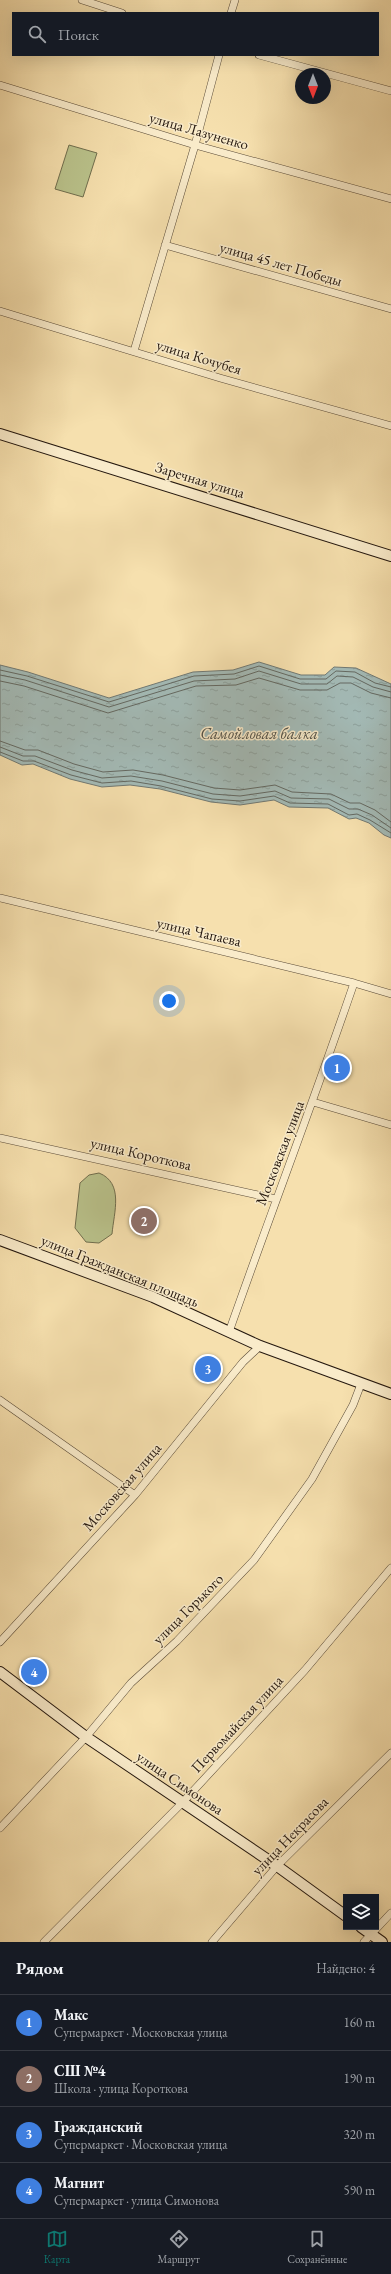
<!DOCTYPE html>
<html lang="ru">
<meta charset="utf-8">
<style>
body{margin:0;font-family:"EB Garamond",serif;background:#20242c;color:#f1f3f6}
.controls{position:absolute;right:12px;bottom:12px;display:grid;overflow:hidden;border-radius:0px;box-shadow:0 4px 16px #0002}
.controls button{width:36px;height:36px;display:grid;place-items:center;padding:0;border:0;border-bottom:1px solid #363941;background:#171b24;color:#f1f3f6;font:20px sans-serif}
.compass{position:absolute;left:295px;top:68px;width:36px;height:36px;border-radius:50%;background:#171b24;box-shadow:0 4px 16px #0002;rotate:180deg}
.you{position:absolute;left:169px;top:1001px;width:14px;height:14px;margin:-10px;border:3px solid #fff;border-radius:50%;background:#1a73e8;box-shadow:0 0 0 6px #1a73e833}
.badge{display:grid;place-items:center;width:26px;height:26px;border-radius:50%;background:#0f766e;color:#fff;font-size:13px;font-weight:700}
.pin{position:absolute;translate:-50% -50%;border:2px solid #fff;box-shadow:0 1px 4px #0006}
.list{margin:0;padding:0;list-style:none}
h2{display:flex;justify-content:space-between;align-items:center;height:52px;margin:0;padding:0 16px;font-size:17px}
h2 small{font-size:13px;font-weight:400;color:#9ea1a6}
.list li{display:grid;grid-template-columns:26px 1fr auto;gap:12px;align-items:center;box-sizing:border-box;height:56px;padding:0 16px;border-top:1px solid #363941}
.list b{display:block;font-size:15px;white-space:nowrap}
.list p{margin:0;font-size:13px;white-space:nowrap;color:#9ea1a6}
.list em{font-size:13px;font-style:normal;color:#9ea1a6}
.icon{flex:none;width:22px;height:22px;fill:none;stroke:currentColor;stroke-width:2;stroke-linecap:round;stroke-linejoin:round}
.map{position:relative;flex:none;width:391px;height:1942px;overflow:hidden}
.search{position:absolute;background:#171b24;box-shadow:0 4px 16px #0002;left:12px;right:12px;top:12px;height:44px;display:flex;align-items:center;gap:10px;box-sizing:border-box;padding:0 14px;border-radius:0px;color:#9ea1a6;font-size:15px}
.sheet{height:276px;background:#171b24}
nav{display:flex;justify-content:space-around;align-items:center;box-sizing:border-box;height:56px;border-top:1px solid #363941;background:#171b24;font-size:11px;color:#9ea1a6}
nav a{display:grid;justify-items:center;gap:2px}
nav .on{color:#0f766e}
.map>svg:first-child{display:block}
.green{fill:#bac38c;stroke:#706e4e}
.water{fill:url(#water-ripples);stroke:#717973}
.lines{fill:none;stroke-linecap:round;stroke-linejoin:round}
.shore{stroke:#646962;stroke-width:1}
.street-casing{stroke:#594a37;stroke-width:8}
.secondary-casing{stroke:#25180f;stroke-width:12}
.street{stroke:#f9ebca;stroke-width:7}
.secondary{stroke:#f9ebca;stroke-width:10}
.labels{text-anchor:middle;stroke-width:3;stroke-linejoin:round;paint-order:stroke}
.street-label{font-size:15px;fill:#25180f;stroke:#f9ebca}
.water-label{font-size:16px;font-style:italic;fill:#515149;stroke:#f9ebca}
</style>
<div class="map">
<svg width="391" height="1942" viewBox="0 0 391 1942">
<defs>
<pattern id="water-ripples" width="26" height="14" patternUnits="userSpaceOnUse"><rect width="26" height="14" fill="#a3bab6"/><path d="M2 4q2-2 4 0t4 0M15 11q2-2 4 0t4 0" fill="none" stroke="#8c9f9b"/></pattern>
</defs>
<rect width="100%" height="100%" fill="#f6e0ae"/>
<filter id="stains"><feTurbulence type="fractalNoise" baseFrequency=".005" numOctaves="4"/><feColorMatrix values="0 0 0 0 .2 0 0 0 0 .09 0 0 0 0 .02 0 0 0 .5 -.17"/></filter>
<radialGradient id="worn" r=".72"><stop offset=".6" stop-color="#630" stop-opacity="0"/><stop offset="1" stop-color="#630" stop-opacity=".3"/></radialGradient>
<path class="green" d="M69,145L97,153L83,197L55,189Z
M99,1173C124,1183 114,1212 112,1234L99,1243L86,1242L75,1228L80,1183L89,1175Z"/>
<path class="water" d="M259,662L301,675H325L334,667L356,668L391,684V838L384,835L369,823L356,818L349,819L328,808L289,807L274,800L240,805L211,802L160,789L130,785L102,787L70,779L33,764L22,765L0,755V665L28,672L109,698L193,672L233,670Z"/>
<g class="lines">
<path class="shore" d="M0,670L27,676L109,702L194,676L234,674L259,666L300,679H326L336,671L355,672L375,683L391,687
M0,675L25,680L109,707L194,681L235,679L259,671L301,684H327L337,676L353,677L373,687L391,692
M0,681L24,686L108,713L196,686L236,685L259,678L300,690H327L340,683H351L371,693L391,698
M0,741L25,750H38L74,764L103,772L133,770L163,775L214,788L240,790L275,785L292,792L331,794L350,803H360L375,810L391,822
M0,747L23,756H35L72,770L102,778L131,776L162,781L213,794L240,796L275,791L291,798L329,799L349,809H358L372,815L391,828
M0,752L23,761H34L71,775L102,783L131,781L161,786L212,799L240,801L274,796L290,803L328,804L349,815L357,814L370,820L391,833"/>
<defs>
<path id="street" d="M82,0L122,13
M231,13L235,0
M259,55L391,91
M0,85L195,145L391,199
M165,245L391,309
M0,311L220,378L391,426
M134,351L195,145L219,55
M0,898L354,983L391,994
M313,1102L391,1125
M0,1138L276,1199
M229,1332C270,1215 314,1100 354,983
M0,1400L135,1495
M0,1642L135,1495L243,1362L260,1346
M0,1828L86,1737L131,1683L177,1641L254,1560L312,1479L353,1405L361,1384
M44,1942L182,1803L305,1670L391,1568
M212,1942L277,1866L391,1753
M364,1942L391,1913"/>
<path id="secondary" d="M0,434L391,556
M0,1240L153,1297L260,1346L391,1394
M0,1672L86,1737L277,1866L346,1916
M361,1927L382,1942"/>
</defs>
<use href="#street" class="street-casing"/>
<use href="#secondary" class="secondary-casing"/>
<use href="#street" class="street"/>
<use href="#secondary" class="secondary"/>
</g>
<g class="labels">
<g class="street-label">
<text transform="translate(199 131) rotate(16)" y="5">улица Лазуненко</text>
<text transform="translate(281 264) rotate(16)" y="5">улица 45 лет Победы</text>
<text transform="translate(199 357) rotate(17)" y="5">улица Кочубея</text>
<text transform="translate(200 480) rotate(17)" y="5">Заречная улица</text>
<text transform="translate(199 932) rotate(13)" y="5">улица Чапаева</text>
<text transform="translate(280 1153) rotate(-69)" y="5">Московская улица</text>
<text transform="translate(141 1154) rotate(13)" y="5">улица Короткова</text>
<text transform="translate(120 1271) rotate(22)" y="5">улица Гражданская площадь</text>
<text transform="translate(122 1487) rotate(-49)" y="5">Московская улица</text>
<text transform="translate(188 1609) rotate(-45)" y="5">улица Горького</text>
<text transform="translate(237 1724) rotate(-47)" y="5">Первомайская улица</text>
<text transform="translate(180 1783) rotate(34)" y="5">улица Симонова</text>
<text transform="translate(290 1836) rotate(-46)" y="5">улица Некрасова</text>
</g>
<g class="water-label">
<text x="259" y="739">Самойловая балка</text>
</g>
</g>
<rect width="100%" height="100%" filter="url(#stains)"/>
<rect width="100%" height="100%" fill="url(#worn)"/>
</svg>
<div class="controls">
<button><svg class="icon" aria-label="layers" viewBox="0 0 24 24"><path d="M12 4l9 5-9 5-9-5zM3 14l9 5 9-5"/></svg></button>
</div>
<svg class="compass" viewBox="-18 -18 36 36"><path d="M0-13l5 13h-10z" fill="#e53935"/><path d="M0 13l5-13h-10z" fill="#9ea1a6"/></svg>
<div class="you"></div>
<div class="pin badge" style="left:337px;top:1068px;background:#3f7fe0">1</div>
<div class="pin badge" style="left:144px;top:1221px;background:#8d6e63">2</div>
<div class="pin badge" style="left:208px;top:1369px;background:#3f7fe0">3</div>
<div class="pin badge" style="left:34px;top:1672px;background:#3f7fe0">4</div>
<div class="search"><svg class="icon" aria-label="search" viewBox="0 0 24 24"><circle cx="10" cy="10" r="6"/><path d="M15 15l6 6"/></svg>Поиск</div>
</div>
<section class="sheet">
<h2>Рядом<small>Найдено: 4</small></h2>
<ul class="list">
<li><span class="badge" style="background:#3f7fe0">1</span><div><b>Макс</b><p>Супермаркет · Московская улица</p></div><em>160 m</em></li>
<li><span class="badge" style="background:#8d6e63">2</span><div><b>СШ №4</b><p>Школа · улица Короткова</p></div><em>190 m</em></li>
<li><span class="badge" style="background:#3f7fe0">3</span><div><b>Гражданский</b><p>Супермаркет · Московская улица</p></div><em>320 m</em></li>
<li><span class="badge" style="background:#3f7fe0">4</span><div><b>Магнит</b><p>Супермаркет · улица Симонова</p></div><em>590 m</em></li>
</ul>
</section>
<nav>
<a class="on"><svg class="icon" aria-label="map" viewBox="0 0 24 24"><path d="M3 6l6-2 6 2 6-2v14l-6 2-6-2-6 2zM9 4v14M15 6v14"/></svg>Карта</a>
<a><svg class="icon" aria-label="directions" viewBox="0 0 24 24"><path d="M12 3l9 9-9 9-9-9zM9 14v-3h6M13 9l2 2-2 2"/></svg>Маршрут</a>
<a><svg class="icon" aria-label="saved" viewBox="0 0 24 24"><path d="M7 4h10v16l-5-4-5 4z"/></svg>Сохранённые</a>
</nav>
